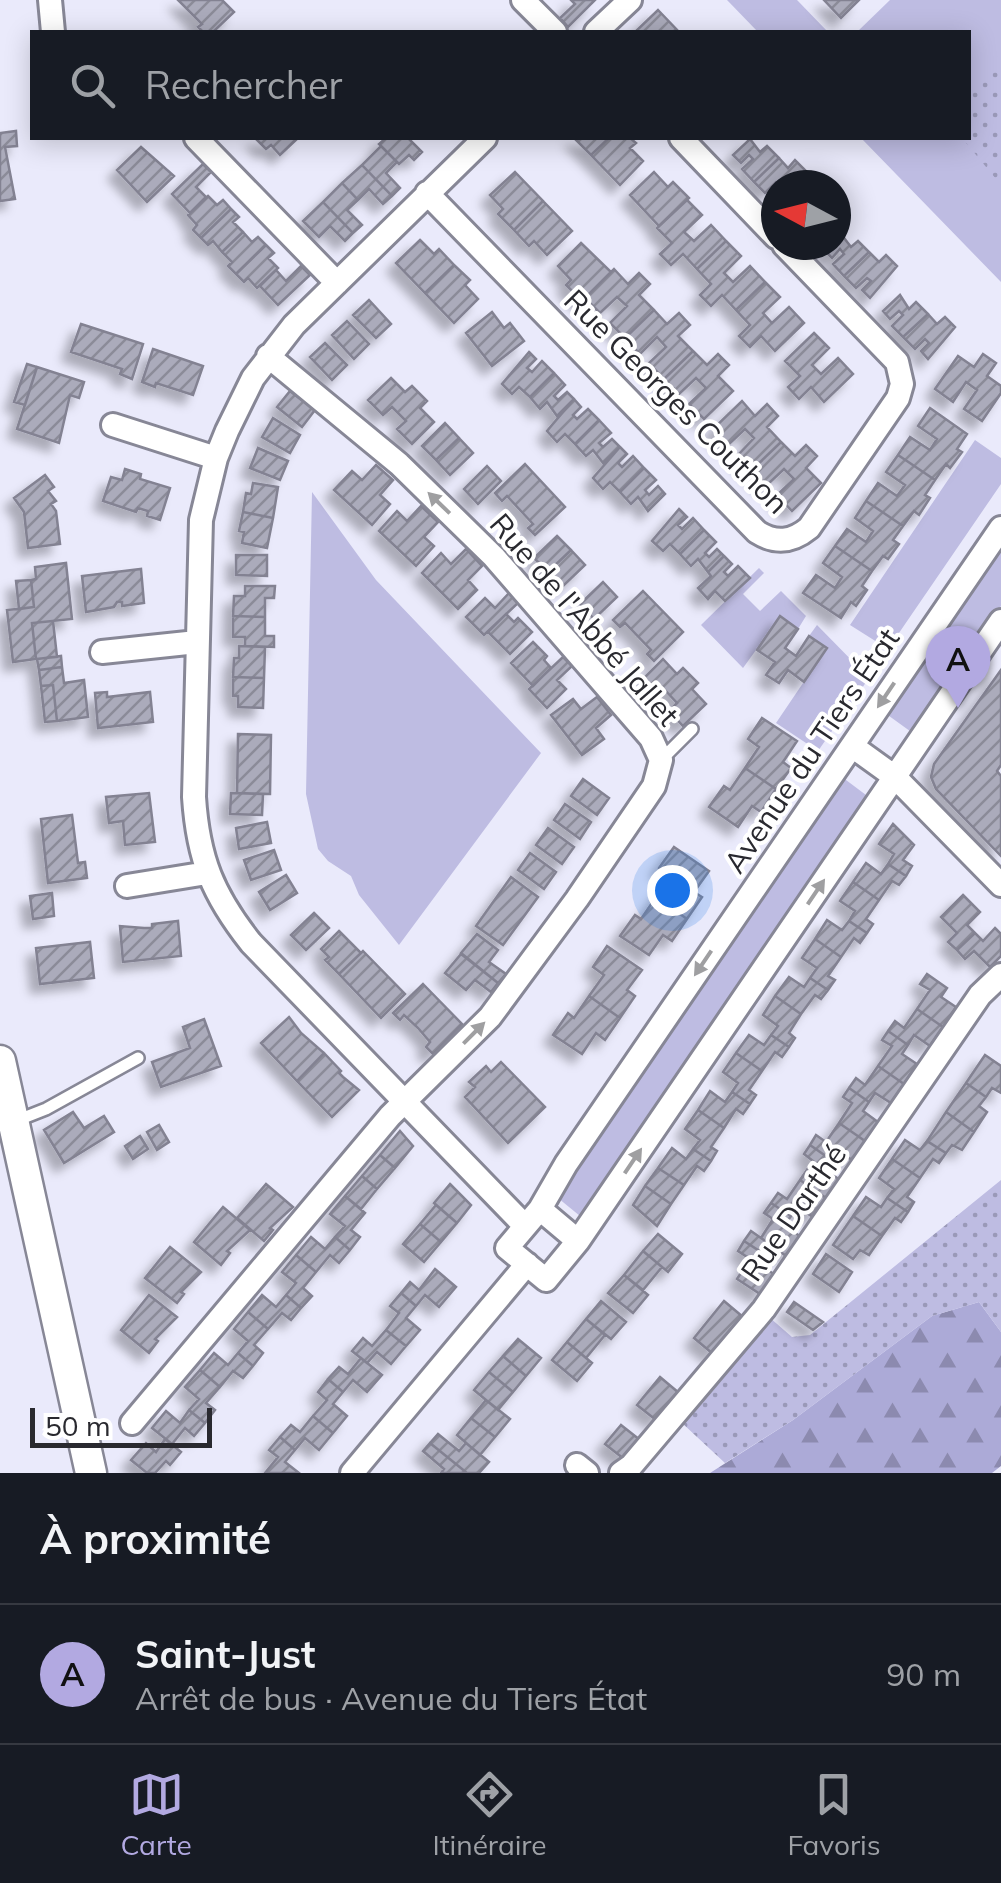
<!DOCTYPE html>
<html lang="fr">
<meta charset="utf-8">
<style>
body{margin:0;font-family:Mulish,sans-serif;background:#20242c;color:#f1f3f6}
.compass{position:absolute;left:761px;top:170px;width:90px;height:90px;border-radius:50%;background:#171b24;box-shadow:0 5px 25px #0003;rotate:277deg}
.scale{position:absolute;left:30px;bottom:25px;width:182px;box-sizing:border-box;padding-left:10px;border:5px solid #29292f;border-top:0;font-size:28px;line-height:35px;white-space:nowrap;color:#29292f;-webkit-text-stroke:8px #fff;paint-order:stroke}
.you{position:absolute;left:672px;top:890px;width:35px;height:35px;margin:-25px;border:8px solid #fff;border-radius:50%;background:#1a73e8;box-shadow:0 0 0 15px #1a73e833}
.badge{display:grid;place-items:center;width:65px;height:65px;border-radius:50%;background:#b2a9e1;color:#111;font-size:32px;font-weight:700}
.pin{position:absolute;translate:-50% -82px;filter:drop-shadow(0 2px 5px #0008)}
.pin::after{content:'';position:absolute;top:52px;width:35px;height:30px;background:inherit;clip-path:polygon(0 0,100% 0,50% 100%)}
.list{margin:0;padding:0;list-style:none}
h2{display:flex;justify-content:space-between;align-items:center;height:130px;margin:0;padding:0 40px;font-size:42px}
h2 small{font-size:32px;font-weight:400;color:#9ea1a6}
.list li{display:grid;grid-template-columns:65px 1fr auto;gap:30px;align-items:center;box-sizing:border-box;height:140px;padding:0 40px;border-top:2px solid #363941}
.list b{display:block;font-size:38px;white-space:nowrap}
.list p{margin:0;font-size:32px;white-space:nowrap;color:#9ea1a6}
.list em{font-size:32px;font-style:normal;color:#9ea1a6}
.icon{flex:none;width:55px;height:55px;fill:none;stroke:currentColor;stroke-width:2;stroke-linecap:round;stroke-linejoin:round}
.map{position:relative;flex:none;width:1001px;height:1473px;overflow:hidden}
.search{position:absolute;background:#171b24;box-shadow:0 5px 25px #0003;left:30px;right:30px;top:30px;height:110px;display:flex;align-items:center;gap:25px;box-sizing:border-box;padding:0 35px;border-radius:0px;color:#9ea1a6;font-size:38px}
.sheet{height:270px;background:#171b24}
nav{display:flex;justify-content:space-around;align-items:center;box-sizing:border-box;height:140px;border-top:2px solid #363941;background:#171b24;font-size:28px;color:#9ea1a6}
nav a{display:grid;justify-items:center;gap:5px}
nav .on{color:#b2a9e1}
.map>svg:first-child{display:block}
.green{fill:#bebce2}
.forest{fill:url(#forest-firs)}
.park{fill:url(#park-dots)}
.building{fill:url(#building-hatch);stroke:#838292;stroke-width:2.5;filter:url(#shadow)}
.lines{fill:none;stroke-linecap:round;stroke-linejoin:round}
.service-casing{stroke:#878796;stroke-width:16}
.minor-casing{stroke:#878796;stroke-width:28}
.secondary-casing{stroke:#878796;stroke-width:35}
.service{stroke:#fff;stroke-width:11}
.minor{stroke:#fff;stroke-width:22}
.secondary{stroke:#fff;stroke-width:30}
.oneway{fill:#9f9fa1}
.labels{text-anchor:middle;stroke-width:8;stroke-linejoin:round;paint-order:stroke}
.street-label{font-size:30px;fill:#29292f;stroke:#fff}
</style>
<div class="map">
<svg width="1001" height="1473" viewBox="0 0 1001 1473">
<defs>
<pattern id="forest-firs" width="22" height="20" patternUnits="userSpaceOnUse" patternTransform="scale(2.5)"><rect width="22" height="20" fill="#acaad7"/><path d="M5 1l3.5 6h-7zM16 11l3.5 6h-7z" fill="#8c8aaf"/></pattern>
<pattern id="park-dots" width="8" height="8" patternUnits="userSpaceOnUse" patternTransform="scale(2.5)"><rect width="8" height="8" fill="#bebce2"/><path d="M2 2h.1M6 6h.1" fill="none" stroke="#9a99b8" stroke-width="1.8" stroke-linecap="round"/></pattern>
<pattern id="building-hatch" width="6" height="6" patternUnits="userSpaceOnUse" patternTransform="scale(2.5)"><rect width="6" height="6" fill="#ababbb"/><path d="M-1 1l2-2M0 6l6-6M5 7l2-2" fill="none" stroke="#8b8b98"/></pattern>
<filter id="shadow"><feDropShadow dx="-9" dy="9" stdDeviation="5" flood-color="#0004"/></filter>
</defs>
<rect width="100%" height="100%" fill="#eaeafb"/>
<path class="green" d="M727,0H797L828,32H758Z
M890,0H1001V282L861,138H968V32H857Z
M975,440L1001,458V484L888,649L850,625Z
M312,492L376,580L541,753L399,945L359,895L351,876L328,861L318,849L306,794Z
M1001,544V606L914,734L885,713Z
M759,568L764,573L743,594L760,611L781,591L806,616L798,629L780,617L743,668L701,625Z
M817,625L869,678L818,751L776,723L826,649L809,636Z
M842,777L870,798L586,1215L580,1216L558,1198V1192Z"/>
<path class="forest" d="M979,1302L1001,1332V1466L992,1473H710L793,1420L932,1316Z"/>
<path class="park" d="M1001,52V185L962,138H968L969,92Z
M1001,1180V1332L979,1302L932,1316L793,1420L725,1463L682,1423L769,1317L792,1337L810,1335Z"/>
<path class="building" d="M178,0H222L234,12L213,32H203L198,27L202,24Z
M571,0H595L568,27L560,18L575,4Z
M824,0H859L841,18Z
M658,10L679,32H635Z
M16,131L17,146L5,147L15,199L0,201V133Z
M255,138H298L280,155L271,145L266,149Z
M386,138H408L422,152L414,160L409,155L399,164L379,144Z
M574,138H609L591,155Z
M609,138H630L636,143L630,148L643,161L620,185L591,155Z
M750,139L760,152L767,146L779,158L754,182L742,169L753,159L749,155L741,163L733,155Z
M381,146L397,162L386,173L400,188L392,196L362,165Z
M141,147L174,176L147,202L117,170Z
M779,158L788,168L795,160L806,171L794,185L776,182L765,193L754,182Z
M203,164L211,172L196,187L206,197L190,213L172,194Z
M362,165L392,196L383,204L369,189L358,200L342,183Z
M515,172L543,201L514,230L498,214L503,209L490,195Z
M654,172L668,187L673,182L689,198L659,226L630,195Z
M342,183L358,200L347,210L362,225L353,233L323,202Z
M208,196L217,205L223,200L231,209L201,238L193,230L197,225L188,215Z
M687,200L702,215L684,232L694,241L711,225L726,241L697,269L683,254L671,265L660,254L672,243L657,228Z
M543,201L572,231L547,255L534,241L529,246L514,230Z
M323,202L353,233L345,241L330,226L319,237L303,221Z
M231,209L239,217L233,222L243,232L222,252L213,241L208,245L201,238Z
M243,232L252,242L258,237L266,245L236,274L228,266L232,262L222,252Z
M841,234L851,247L858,241L869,252L844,276L833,264L844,254L840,249L832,258L824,250L829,245H836V239Z
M420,240L434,254L439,249L454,265L425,293L396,263Z
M726,241L741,256L724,273L733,282L750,266L765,282L736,310L722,295L711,306L700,295L711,284L697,269Z
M581,243L611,272L582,301L566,285L571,280L558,266Z
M266,245L274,253L268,258L278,268L257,288L248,278L244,282L236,274Z
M869,252L879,262L886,255L897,266L870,298L862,290L871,281L867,278L856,288L844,276Z
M454,265L470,280L465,285L478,299L454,323L425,293Z
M301,266L310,275L278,305L260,286L276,270L286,281Z
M614,269L628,284L639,273L650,284L639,295L654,310L625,338L610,323L627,306L617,297L600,313L585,298Z
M765,282L780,297L763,313L772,323L789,307L804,323L775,351L761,336L750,347L739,336L750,325L736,310Z
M900,295L909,309L916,302L928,314L903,337L892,326L903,315L899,311L890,319L883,311Z
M369,300L391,324L376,338L353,315Z
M654,310L667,324L679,313L690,325L678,336L693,351L664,379L649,363L666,347L657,337L640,354L625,338Z
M492,312L504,328L510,323L524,341L492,366L466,333Z
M928,314L937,324L945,317L955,327L928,359L921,351L929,343L925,339L915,349L903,337Z
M347,321L369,344L354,359L332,335Z
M81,324L143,344L132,379L120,374L122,369L71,352Z
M814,333L829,348L812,365L821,374L838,358L853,374L824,402L811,387L799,399L788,387L800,376L785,361Z
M325,343L347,365L332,380L310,357Z
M153,349L203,366L193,395L156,383L155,387L142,382Z
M693,351L707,365L718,354L729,365L718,376L733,391L704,419L689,404L706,388L696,378L679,394L664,379Z
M529,352L536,359L527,368L532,372L542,361L554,373L530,397L519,387L512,394L502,384Z
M983,354L996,363L987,376L1001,386V393L982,421L964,409L977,390L966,382L953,402L935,389L958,356L974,367Z
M27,364L37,367L25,405L14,402Z
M37,367L84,382L79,398L70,395L59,443L17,429Z
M554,373L565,385L554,396L558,400L567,392L574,399L557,416L547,402L540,409L530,397Z
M391,378L405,392L412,386L427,401L420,408L434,422L412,444L397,429L406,421L392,407L383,415L368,400Z
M290,391L315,410L302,427L277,407Z
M574,399L581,407L573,415L577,419L588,409L599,420L575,444L565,434L557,442L547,431Z
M742,401L755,416L767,404L778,416L767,427L781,442L752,470L738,455L754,438L745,429L728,445L713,429Z
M930,408L967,434L957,449L962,452L950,468L946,464L935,480L898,455L910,437L930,450L937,439L918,426Z
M273,418L300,435L290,453L262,437Z
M599,420L611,433L599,443L603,447L612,439L620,447L603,463L593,450L586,456L575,444Z
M445,423L459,438L436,460L422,446Z
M459,438L473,453L450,475L436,460Z
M781,442L795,456L806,445L817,456L806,468L821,483L792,511L777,495L794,479L784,469L767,485L752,470Z
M620,447L627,454L618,463L622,467L633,456L644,468L620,492L610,482L603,489L593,478Z
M258,448L288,461L280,480L250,468Z
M898,455L935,480L925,495L930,498L919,515L914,511L903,526L866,501L878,483L897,496L905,485L886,472Z
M525,464L565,507L535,535L528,528L533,524L507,496L502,501L495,493Z
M376,465L393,480L380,495L390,504L372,525L334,490L352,471L362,480Z
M487,466L501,481L478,504L464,489Z
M644,468L656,480L645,490L649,495L658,486L665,494L648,511L638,497L631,504L620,492Z
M125,469L141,474L140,479L170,488L160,520L147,516L148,511L138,508L136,512L103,501L111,477L122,480Z
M45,475L54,487L48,491L56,501L51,504L56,511L60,544L28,548L24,512L14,498Z
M253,483L278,487L273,518L243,512L246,493L251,494Z
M866,501L903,526L893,540L899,544L888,559L883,556L872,571L835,546L847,529L866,542L873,531L855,518Z
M421,506L438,522L424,537L434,546L416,566L379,531L397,511L407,521Z
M679,509L687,517L678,525L682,529L693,518L704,530L680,554L670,544L663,551L652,541Z
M243,512L273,518L267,548L242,543L244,532L239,531Z
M704,530L716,542L705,553L709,557L717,549L724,556L708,572L698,559L691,566L680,554Z
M557,536L571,550L548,572L534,558Z
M835,546L872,571L862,586L867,590L856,606L851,602L841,618L803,593L816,575L835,588L842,577L823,563Z
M466,549L482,566L468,580L477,590L458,609L422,573L441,553L451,564Z
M571,550L585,565L562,587L548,572Z
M236,555H267V576L236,575Z
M724,556L732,564L724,572L728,576L738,566L750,578L725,601L715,591L708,599L698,588L711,576L708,572Z
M66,563L72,619L32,623L36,659L13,662L7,610L34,607L31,580L36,579L35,567Z
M141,569L144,603L122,606V602H117L114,607L86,612L82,576Z
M31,580L34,607L19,609L16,581Z
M603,582L617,597L594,619L580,604Z
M245,586H275L274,598H265V617L233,616L234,596H245Z
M643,591L683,632L654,661L647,654L651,650L625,623L620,627L613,620Z
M509,593L518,603L484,635L466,617L485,598L495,608Z
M506,614L514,622L518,618L532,632L510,654L488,632Z
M233,616L265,617V636H274V647L245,646V637H233Z
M780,616L798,629L785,648L796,656L809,636L827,648L804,682L788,670L779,683L766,675L775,662L757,650Z
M53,621L57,657L36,659L32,623Z
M533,642L547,656L544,660L551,668L533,686L511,663Z
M239,646L265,647L264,678L233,677L234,658H239Z
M61,656L62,667L39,670L37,659Z
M563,657L572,666L557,680L566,689L547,708L529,689Z
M663,659L677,674L683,668L698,683L692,689L706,704L683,726L669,711L677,703L663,688L654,697L640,682Z
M62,667L64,683L84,680L88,717L57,721L53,685L41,686L39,670Z
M1001,670V765L997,771L1001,776V856L936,789L931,777L934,764Z
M233,677L264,678L263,708L238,707V696H233Z
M53,685L57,721L45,722L41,686Z
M107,692V697L150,692L153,722L98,728L95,693Z
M597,697L611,715L596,728L604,739L582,755L551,715L573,699L581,709Z
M762,718L797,741L783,762L791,768L776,789L745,768L759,747L748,739Z
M238,734L271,735L270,794L237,793Z
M745,768L776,789L761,812L752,806L738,827L709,807L724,786L730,790Z
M583,779L609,798L597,815L571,796Z
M149,793L155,842L125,845L123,821L109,823L106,797Z
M231,793L263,794L262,815L230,814Z
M565,804L591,822L580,839L554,820Z
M72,815L78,863L85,862L87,878L48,883L41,819Z
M267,822L271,843L239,849L236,828Z
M893,824L914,845L903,860L912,866L906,876L888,864L894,854L879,844Z
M548,828L574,847L562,864L536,845Z
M674,847L709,871L694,892L702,897L687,919L656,897L671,876L659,868Z
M274,850L281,870L251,880L244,860Z
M530,853L556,872L544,889L518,870Z
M866,863L881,874L888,864L906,876L899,885L892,881L879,900L853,882Z
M286,875L297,893L270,910L259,892Z
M511,877L538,897L503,945L476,926Z
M853,882L879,900L866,919L873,924L867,933L849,921L855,911L840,901Z
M52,893L54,916L33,919L30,896Z
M963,895L980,912L967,925L975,933L957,950L948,942L957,933L941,917Z
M656,897L687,919L672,941L663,935L649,955L620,936L635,915L641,919Z
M314,913L329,928L306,950L291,935Z
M827,920L842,930L849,921L867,933L860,943L854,938L841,957L815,939Z
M178,921L181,956L123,962L120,926L144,928H152V924Z
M995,928L1001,934V956L990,967L974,951L965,959L957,950L975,933L983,941Z
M339,931L361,953L339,974L325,960L329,957L321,949Z
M477,934L498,950L489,962L506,974L498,983L461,953Z
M815,939L841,957L828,976L835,980L828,990L810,978L817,968L802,958Z
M90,942L94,978L40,984L36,948Z
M607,946L642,970L627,990L635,996L620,1018L589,996L604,975L593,967Z
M363,951L405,994L381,1018L339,974Z
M461,954L498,983L491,992L475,980L466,990L445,973Z
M927,974L947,988L941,997L956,1007L943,1027L917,1009L930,990L920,984Z
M789,977L804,987L810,978L828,990L821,999L815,995L801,1014L775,996Z
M423,984L462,1024L433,1054L426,1047L430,1042L418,1028L404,1015L400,1020L393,1013Z
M589,996L620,1018L605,1040L596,1033L582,1054L553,1035L568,1013L574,1018Z
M775,996L801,1014L789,1033L795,1038L789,1047L771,1035L778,1026L763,1015Z
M917,1009L943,1027L930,1046L914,1035L908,1045L888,1031L895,1021L904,1028Z
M289,1017L301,1033L324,1053L297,1081L261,1043Z
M204,1019L221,1066L161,1087L152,1062L190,1048L183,1027Z
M888,1031L908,1045L902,1054L917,1064L904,1084L878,1066L892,1046L882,1040Z
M749,1035L764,1045L771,1035L789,1047L782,1057L775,1052L762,1071L736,1053Z
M324,1053L341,1071L339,1073L343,1077L359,1090L332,1117L297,1081Z
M736,1053L762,1071L749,1090L756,1095L750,1104L732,1092L738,1083L723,1072Z
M985,1055L1001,1066V1093L992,1088L986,1097L966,1083Z
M501,1062L545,1107L508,1143L465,1097L475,1087L469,1082L486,1066L491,1072Z
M878,1066L904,1084L891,1103L875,1093L869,1102L849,1088L856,1078L865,1085Z
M966,1083L986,1097L979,1106L987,1112L974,1132L946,1112Z
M849,1088L869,1102L863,1111L878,1122L865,1141L839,1123L852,1103L843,1097Z
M710,1091L725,1102L732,1092L750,1104L743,1114L736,1109L724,1128L698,1110Z
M698,1110L724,1128L711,1147L717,1151L711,1161L693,1149L700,1140L685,1129Z
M73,1112L84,1128L104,1116L114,1132L64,1163L44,1130Z
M946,1112L974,1132L962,1150L952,1145L946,1153L927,1141Z
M839,1123L865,1141L852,1160L836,1150L830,1159L810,1145L816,1135L826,1142Z
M159,1125L169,1142L157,1150L147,1132Z
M400,1131L413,1146L395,1168L380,1155Z
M140,1136L148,1149L133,1159L125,1146Z
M905,1140L920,1150L927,1141L946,1153L939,1163L933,1159L920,1178L892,1159Z
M810,1145L830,1159L823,1169L839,1179L826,1198L800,1180L813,1161L804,1154Z
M672,1148L686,1159L693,1149L711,1161L704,1171L697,1166L684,1185L658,1168Z
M380,1155L395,1168L377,1189L362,1176Z
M892,1159L920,1178L907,1197L914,1202L908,1212L887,1198L894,1189L879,1178Z
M658,1168L684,1185L671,1204L645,1186Z
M362,1176L377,1189L361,1209L345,1196Z
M800,1180L826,1198L813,1217L797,1207L791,1216L771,1203L778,1193L787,1199Z
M266,1184L293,1207L270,1228L273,1230L264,1241L237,1218Z
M450,1184L471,1205L457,1223L434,1203Z
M645,1186L671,1204L657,1226L633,1205Z
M345,1196L365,1213L351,1230L360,1237L350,1250L335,1237L345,1226L330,1214Z
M866,1197L881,1207L887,1198L908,1212L901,1222L895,1218L882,1236L853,1216Z
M771,1203L791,1216L784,1226L800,1236L786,1256L761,1238L773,1219L764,1213Z
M436,1205L457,1223L441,1242L420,1224Z
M223,1207L250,1230L227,1251L230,1253L221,1265L194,1242Z
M853,1216L882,1236L869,1255L860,1250L853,1259L833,1245Z
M420,1224L441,1242L424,1262L403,1244Z
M751,1231L771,1245L764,1254L744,1241Z
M658,1234L682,1254L668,1272L643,1251Z
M311,1237L325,1249L335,1237L350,1250L339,1263L330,1255L316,1272L296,1255Z
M744,1241L764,1254L758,1264L738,1251Z
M170,1247L201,1272L181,1292L184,1294L177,1303L145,1278Z
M643,1251L662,1267L643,1290L624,1275Z
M826,1254L852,1272L839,1292L813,1274Z
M296,1255L316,1272L303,1288L312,1296L301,1308L286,1295L296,1283L282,1272Z
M750,1259L774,1274L760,1294L737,1279Z
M435,1269L456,1287L439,1307L425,1295L416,1306L401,1293L410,1282L419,1290Z
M624,1275L648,1295L633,1313L608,1293Z
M401,1293L416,1306L406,1318L420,1330L406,1346L386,1330L399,1313L390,1306Z
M149,1295L177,1317L155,1339L158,1341L149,1353L121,1330Z
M262,1295L276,1307L286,1295L301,1308L291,1320L282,1313L268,1329L248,1312Z
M601,1301L626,1322L611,1339L586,1319Z
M724,1301L743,1317L713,1354L694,1338Z
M794,1302L823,1322L813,1330L787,1312Z
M248,1312L268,1329L254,1345L263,1353L253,1366L238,1353L248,1341L234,1329Z
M586,1319L605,1335L586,1358L567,1342Z
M386,1330L406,1346L391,1364L377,1352L367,1363L352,1351L363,1338L372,1346Z
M518,1339L541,1358L526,1376L503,1356Z
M567,1342L592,1363L577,1381L552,1360Z
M214,1353L228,1365L238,1353L253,1366L243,1378L233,1371L220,1387L200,1370Z
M503,1356L526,1376L513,1392L489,1372Z
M361,1358L382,1375L367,1392L353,1380L343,1392L328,1379L339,1367L348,1374Z
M200,1370L220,1387L206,1403L215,1410L205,1423L189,1410L199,1399L185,1387Z
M489,1372L513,1392L498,1410L474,1390Z
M660,1377L679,1393L656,1420L637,1405Z
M328,1379L343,1392L333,1404L347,1416L333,1433L313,1416L327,1400L318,1392Z
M486,1400L510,1419L495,1437L471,1418Z
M189,1410L205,1423L194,1436L185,1428L172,1444L152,1428L166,1411L180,1423Z
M313,1416L333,1433L319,1450L305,1438L295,1450L280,1437L291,1425L300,1432Z
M471,1418L495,1437L480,1455L457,1435Z
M621,1425L640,1440L624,1459L605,1444Z
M438,1434L459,1451L466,1443L489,1462L479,1473H467L430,1443Z
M280,1437L295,1450L285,1462L299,1473H265L278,1457L269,1450Z
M165,1439L181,1452L170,1465L166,1461L155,1473H147L131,1460L146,1443L156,1452Z
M430,1443L467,1473H441L444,1469L423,1451Z"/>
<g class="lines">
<defs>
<path id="service" d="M661,760L692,729
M13,1122L46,1109L138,1058"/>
<path id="minor" d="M50,0L53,32
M523,0L555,32
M596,32L630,0
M196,138L337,283
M485,138L294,325L253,378L227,431L216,458L201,520L194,797C198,859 213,895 251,943L525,1226
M681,138L776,237
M427,193L757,532C776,544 792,542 809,528L898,398L902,384L897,362L784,245
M113,425L216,458
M102,652L197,642
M852,746L895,777L1001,885
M127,886L207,873
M540,1209L566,1164L1001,528
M540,1209L578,1241L546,1280L507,1248Z
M578,1241L1001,621
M132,1423L390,1116L490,1017L577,899L654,786L661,760L651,738L494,557L399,464L268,356
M577,1465L587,1473
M352,1473L527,1264
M621,1473L631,1466L764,1309L980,995L1001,975"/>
<path id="secondary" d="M0,1061L91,1473"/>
</defs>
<use href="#service" class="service-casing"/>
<use href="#minor" class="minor-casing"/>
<use href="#secondary" class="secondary-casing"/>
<use href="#service" class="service"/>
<use href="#minor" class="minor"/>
<use href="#secondary" class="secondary"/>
</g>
<defs><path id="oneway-solid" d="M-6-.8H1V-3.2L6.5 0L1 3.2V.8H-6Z" transform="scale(2.5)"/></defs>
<g class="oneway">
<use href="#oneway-solid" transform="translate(439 503) rotate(-136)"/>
<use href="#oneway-solid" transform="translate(886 695) rotate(124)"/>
<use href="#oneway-solid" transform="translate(816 892) rotate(-56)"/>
<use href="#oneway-solid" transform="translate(703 963) rotate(124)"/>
<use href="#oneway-solid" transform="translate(474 1033) rotate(-45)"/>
<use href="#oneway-solid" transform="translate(633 1161) rotate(-56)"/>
</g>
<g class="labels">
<g class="street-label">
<text transform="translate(676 402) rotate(45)" y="10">Rue Georges Couthon</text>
<text transform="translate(584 620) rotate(49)" y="10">Rue de l'Abbé Jallet</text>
<text transform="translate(812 751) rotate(-56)" y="10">Avenue du Tiers État</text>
<text transform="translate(794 1213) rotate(-55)" y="10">Rue Darthé</text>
</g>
</g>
</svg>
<svg class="compass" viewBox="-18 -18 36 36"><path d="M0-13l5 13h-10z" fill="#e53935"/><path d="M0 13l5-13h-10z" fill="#9ea1a6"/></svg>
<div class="scale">50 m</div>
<div class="you"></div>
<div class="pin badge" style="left:958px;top:708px">A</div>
<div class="search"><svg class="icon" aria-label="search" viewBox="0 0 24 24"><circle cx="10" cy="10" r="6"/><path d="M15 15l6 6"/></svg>Rechercher</div>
</div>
<section class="sheet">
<h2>À proximité<small></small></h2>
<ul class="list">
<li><span class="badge">A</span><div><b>Saint-Just</b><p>Arrêt de bus · Avenue du Tiers État</p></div><em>90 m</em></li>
</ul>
</section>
<nav>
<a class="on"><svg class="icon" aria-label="map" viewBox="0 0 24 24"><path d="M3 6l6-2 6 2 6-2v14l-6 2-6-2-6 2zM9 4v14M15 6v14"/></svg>Carte</a>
<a><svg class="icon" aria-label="directions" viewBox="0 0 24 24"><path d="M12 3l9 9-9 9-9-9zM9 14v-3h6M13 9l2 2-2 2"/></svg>Itinéraire</a>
<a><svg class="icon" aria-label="saved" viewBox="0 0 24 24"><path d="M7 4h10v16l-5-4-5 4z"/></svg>Favoris</a>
</nav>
